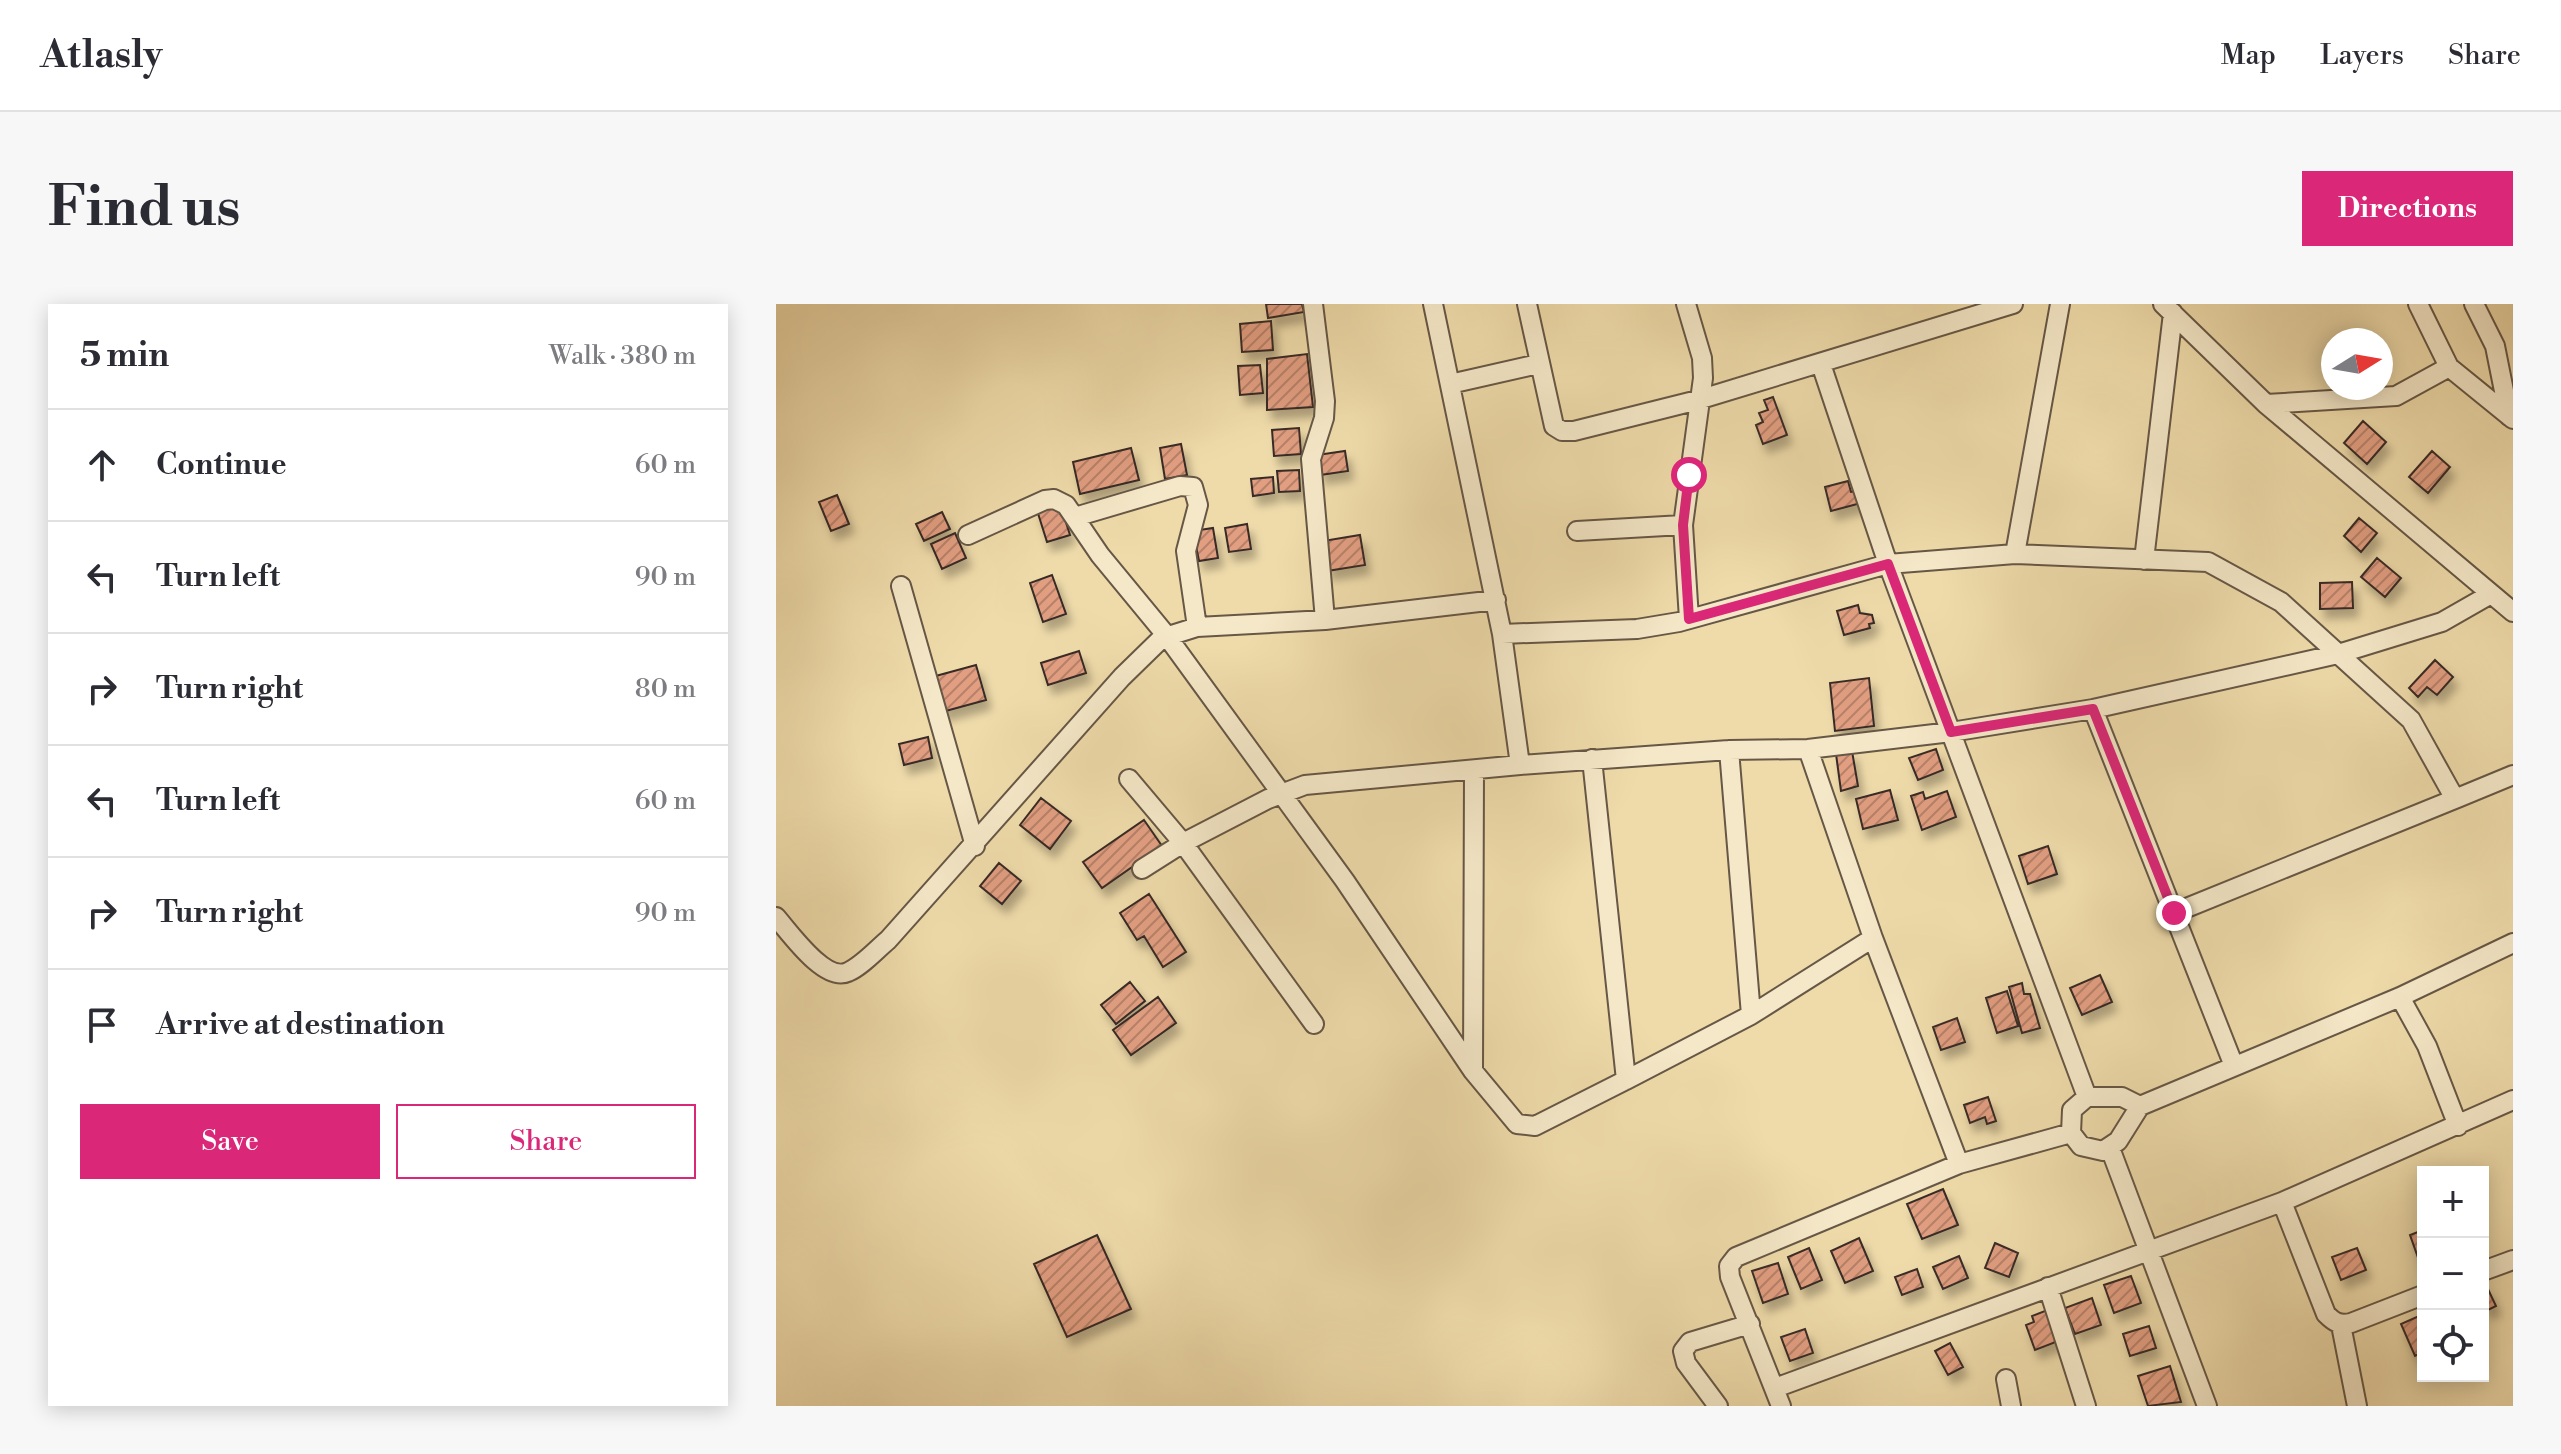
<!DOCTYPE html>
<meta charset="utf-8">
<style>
body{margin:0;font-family:"Libre Bodoni",serif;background:#f7f7f7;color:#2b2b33}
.controls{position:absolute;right:24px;bottom:24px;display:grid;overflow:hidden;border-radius:0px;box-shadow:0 4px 20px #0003}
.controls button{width:72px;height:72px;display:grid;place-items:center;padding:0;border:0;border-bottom:2px solid #e1e1e2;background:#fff;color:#2b2b33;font:40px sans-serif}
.compass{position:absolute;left:1545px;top:24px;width:72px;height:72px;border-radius:50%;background:#fff;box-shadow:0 4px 20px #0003;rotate:79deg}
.stop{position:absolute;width:24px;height:24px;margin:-18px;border:6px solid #db2777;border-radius:50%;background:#fff}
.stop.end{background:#db2777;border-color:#fff;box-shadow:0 2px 8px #0008}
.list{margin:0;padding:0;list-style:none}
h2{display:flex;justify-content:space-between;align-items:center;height:104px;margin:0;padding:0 32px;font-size:34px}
h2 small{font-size:26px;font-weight:400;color:#7c7c81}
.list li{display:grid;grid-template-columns:52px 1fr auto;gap:24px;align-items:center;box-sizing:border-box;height:112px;padding:0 32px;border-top:2px solid #e1e1e2}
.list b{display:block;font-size:30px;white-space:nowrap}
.list em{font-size:26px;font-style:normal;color:#7c7c81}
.actions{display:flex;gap:16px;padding:24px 32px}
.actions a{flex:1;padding:18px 0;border:2px solid #db2777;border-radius:0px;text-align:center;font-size:28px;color:#db2777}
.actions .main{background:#db2777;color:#fff}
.icon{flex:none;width:44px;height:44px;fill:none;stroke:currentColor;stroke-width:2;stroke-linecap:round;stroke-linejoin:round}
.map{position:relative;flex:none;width:1737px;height:1102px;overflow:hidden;border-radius:0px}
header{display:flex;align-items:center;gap:48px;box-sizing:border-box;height:112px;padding:0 40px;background:#fff;border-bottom:2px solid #e1e1e2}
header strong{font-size:38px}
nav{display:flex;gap:44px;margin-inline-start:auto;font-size:28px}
.intro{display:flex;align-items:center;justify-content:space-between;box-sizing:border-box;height:192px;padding:0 48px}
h1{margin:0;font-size:56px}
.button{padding:20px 36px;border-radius:0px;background:#db2777;color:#fff;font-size:28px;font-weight:700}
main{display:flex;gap:48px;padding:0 48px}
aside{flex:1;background:#fff;border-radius:0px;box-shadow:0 4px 20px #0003}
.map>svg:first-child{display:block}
.building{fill:url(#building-hatch);stroke:#382b25;stroke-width:2;filter:url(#shadow)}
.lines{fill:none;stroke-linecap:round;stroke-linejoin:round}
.minor-casing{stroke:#665746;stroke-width:22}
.minor{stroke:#f5e8c8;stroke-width:18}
.route{stroke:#db2777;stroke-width:10}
</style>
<header>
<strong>Atlasly</strong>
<nav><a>Map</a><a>Layers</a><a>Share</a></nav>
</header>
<div class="intro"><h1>Find us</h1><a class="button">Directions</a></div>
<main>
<aside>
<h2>5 min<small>Walk · 380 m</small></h2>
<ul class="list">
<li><svg class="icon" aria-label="ahead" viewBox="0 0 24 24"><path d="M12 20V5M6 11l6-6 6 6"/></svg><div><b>Continue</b></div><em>60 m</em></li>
<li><svg class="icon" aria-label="left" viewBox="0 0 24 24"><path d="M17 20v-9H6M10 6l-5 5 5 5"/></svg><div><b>Turn left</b></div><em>90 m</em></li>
<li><svg class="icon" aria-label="right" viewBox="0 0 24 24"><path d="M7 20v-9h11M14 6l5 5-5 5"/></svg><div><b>Turn right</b></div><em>80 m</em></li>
<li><svg class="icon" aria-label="left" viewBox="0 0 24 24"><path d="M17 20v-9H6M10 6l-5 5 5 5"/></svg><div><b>Turn left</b></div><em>60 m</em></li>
<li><svg class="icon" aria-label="right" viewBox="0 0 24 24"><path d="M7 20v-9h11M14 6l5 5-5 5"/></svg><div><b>Turn right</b></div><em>90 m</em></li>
<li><svg class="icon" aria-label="arrive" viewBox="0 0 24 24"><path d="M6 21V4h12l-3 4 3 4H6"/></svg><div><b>Arrive at destination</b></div></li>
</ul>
<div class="actions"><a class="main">Save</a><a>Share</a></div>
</aside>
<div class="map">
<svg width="1737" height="1102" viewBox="0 0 1737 1102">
<defs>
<pattern id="building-hatch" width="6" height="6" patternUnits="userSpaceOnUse" patternTransform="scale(2)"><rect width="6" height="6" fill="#e19e81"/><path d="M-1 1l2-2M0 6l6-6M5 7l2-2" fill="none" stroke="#b78169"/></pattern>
<filter id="shadow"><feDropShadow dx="5" dy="9" stdDeviation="4" flood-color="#0004"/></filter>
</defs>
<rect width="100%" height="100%" fill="#efdbaa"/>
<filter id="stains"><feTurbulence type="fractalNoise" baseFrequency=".0025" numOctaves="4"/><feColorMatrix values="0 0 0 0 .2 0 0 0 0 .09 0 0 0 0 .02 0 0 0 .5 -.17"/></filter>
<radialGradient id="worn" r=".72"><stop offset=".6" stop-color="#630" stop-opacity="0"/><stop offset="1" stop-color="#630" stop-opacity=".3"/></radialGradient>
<path class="building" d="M490,0H526L528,8L492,14Z
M495,17L497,46L466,48L464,20Z
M531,50L537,103L491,106V55Z
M484,61L487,89L464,91L462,62Z
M997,93L1011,131L987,140L980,121L987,118L983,109L992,106L988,96Z
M1587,117L1610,138L1591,160L1568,139Z
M523,124L525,150L498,152L496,126Z
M405,140L411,171L389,175L384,144Z
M355,144L363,176L304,190L297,158Z
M569,147L572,167L544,171L541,151Z
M1656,147L1674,163L1652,189L1633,173Z
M523,166L524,187L503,188L501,167Z
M497,173L498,189L477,192L475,175Z
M1072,177L1075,188L1082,187L1085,199L1055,207L1049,183Z
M61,191L73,220L55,227L43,198Z
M260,203H285L294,231L271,238Z
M166,208L174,225L148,237L140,220Z
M1583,214L1601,229L1585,248L1568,232Z
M471,220L475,245L453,248L449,224Z
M437,224L442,254L423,257L417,227Z
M179,229L190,254L166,265L155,240Z
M584,231L589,261L551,267L547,237Z
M1601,254L1625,274L1609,293L1585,273Z
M276,271L290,310L267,318L254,279Z
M1576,278L1577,304L1544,305V279Z
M1082,301L1084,309L1096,311L1098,319L1093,320L1094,324L1068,331L1061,307Z
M303,347L310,369L272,381L265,359Z
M1659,356L1677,373L1661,391L1651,383L1642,393L1633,384Z
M200,361L210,396L166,408L156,373Z
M1093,374L1098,422L1059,427L1054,379Z
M152,433L156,454L128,461L123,440Z
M1160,445L1167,466L1142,476L1133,454Z
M1076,447L1082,482L1065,487L1060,450Z
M1114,486L1122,516L1087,525L1080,495Z
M1171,487L1180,513L1146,526L1135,492L1147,488L1149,495Z
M265,494L295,517L274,545L244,521Z
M368,516L386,542L326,584L307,558Z
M1272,542L1281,570L1252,580L1243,552Z
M223,559L245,577L226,600L204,582Z
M373,590L410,648L387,663L368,632L361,636L344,609Z
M1324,671L1336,698L1306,711L1294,684Z
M354,678L369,697L340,720L325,701Z
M1246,679L1248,690H1254L1264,724L1246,729L1233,683Z
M1231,687L1242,722L1221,729L1210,694Z
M382,693L400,719L355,751L337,726Z
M1181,714L1189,738L1165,746L1157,723Z
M1212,793L1220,817L1211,820L1209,813L1194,819L1188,801Z
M1167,885L1182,921L1146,935L1131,900Z
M1647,926V962H1645L1634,931Z
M321,931L355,1005L291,1033L258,960Z
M1083,934L1097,967L1069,979L1055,947Z
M1219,939L1242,949L1233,973L1209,964Z
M1033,944L1046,976L1025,985L1012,953Z
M1581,944L1590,966L1565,976L1556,953Z
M1183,952L1192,974L1167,985L1157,963Z
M1002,959L1012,990L987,999L976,967Z
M1141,965L1147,983L1126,991L1119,973Z
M1355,972L1365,999L1338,1009L1328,981Z
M1711,983L1720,1002L1712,1006L1710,1002L1707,1003V984Z
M1316,994L1325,1021L1299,1030L1289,1004Z
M1274,1005L1285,1036L1259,1046L1250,1021L1258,1018L1256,1012Z
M1643,1012L1647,1021V1048L1639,1052L1625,1020Z
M1373,1022L1380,1044L1354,1052L1347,1030Z
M1029,1025L1037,1049L1014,1057L1005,1033Z
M1174,1039L1187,1063L1172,1071L1159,1047Z
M1394,1062L1405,1098L1372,1102L1362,1072Z"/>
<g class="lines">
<defs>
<path id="minor" d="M537,0L549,97L548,114L535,155L549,316
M657,0L726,330L744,461
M751,0L778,122L786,127H798L922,96L1237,0
M1387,0L1490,100L1737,308
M1642,0L1673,63L1737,115
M1698,0L1719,42L1733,112
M674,80L762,60
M1490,100L1620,92L1673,63
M299,213L404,182L417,183L422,201L410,247L421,323
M907,221L927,74L926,54L910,0
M801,227L907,221L913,315
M192,231L269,196L278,195L290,201L324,251L390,331L569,577L697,767L741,820L759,822L850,776
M1239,250L1284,0
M1368,256L1397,9
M125,282L199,542
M726,330L861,325L903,318L1112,260L1045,60
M1317,405L1458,762
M1032,445L1097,634
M953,446L975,711
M816,455L850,776L975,711L1097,634L1183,860
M353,475L407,539L538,720
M366,565L407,539L492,495L529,481L744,461L953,446L1032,445L1175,428L1317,405L1562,350L1666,318L1715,290
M1398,609L1679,495
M0,613C14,629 49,679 72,668C86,662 100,646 112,636L346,373L386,334L421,323L549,316L720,296
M1624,693L1651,742L1682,822
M697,767L698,467
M1311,793L1112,260L1239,250L1432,258L1505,298L1635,416L1679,495L1737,471
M1364,802L1346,793H1311L1296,806L1295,829L1305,842L1327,847L1342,837L1364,802L1624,693L1737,639
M1334,844L1431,1102
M1506,898L1550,1010C1559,1019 1563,1021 1575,1019L1647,991
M1707,967L1737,956
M1272,983L1310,1102
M1565,1021L1581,1102
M1230,1075L1235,1102
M999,1084L1506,898L1737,796
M942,1102L910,1059L907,1047L914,1038L974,1020
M1005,1102L954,973L953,962L960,953L1183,860L1295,829"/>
</defs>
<use href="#minor" class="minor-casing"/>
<use href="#minor" class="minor"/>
</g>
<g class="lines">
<path class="route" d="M913,171L907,221L913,315L1112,260L1175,428L1317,405L1398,609"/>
</g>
<rect width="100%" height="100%" filter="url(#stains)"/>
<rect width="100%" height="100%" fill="url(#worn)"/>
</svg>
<div class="controls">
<button>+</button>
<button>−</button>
<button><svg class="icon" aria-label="locate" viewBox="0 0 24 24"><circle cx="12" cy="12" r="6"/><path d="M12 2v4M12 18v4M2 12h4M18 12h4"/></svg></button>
</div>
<svg class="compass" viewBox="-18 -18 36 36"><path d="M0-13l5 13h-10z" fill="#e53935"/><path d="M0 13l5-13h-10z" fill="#7c7c81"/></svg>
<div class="stop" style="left:913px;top:171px"></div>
<div class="stop end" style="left:1398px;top:609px"></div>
</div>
</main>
